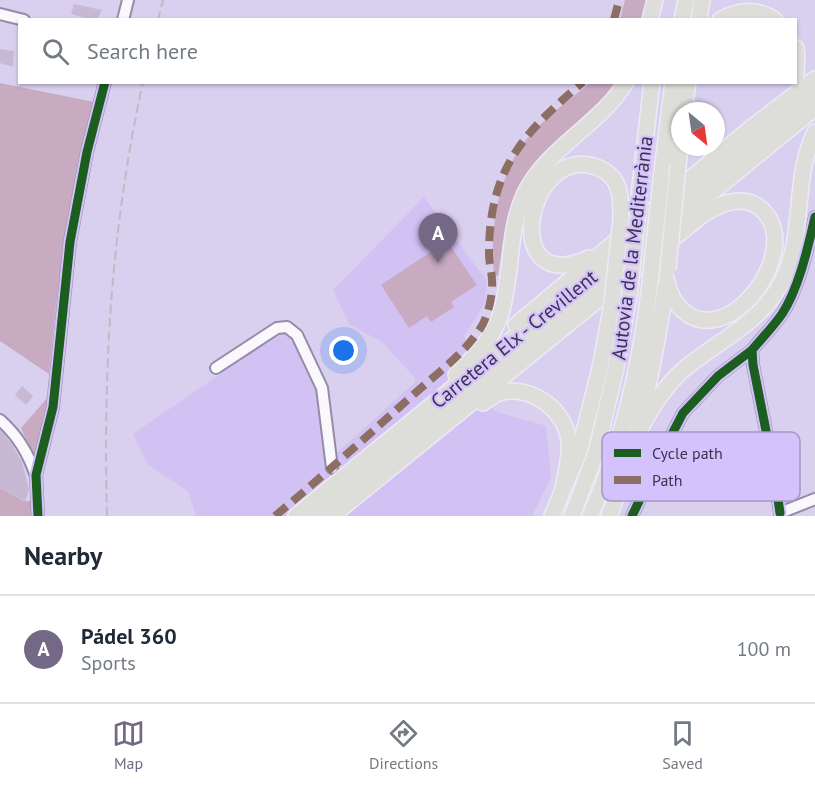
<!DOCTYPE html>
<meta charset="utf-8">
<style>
body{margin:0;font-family:"PT Sans",sans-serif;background:#f2f2f3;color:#1f2937}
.compass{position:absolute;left:671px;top:102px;width:54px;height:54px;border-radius:50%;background:#fff;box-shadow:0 2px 4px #0004;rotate:151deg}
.you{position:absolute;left:344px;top:351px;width:21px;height:21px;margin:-15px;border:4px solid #fff;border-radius:50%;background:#1a73e8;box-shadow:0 0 0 9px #1a73e833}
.badge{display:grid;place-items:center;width:39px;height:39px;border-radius:50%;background:#736987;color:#fff;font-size:20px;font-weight:700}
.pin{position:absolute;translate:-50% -50px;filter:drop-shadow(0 2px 3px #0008)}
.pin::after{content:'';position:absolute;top:32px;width:21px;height:18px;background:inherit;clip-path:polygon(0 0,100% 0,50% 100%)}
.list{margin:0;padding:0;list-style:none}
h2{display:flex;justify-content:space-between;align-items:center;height:78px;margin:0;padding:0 24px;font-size:26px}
h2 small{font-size:20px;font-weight:400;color:#747a83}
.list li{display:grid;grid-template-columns:39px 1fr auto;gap:18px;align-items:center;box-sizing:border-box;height:108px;padding:0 24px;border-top:2px solid #e0e1e3}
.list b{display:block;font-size:22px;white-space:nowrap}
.list p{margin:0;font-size:20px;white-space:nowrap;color:#747a83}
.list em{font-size:20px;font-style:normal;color:#747a83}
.icon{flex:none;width:33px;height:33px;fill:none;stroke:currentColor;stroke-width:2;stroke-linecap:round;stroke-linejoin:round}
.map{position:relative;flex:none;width:815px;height:516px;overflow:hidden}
.search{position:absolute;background:#fff;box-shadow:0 2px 4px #0004;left:18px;right:18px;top:18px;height:66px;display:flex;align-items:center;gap:15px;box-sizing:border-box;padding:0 21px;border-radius:0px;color:#747a83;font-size:22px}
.sheet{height:186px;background:#fff}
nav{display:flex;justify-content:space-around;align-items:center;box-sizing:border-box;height:84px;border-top:2px solid #e0e1e3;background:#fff;font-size:16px;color:#747a83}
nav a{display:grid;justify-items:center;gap:3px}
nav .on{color:#736987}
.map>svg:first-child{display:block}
.built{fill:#d2c2f4}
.green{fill:#c8abc1}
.building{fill:#c7b8d4}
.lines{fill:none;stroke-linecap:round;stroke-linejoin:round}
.minor-casing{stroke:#958ba6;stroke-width:14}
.highway-casing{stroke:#eee9f8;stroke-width:18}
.minor{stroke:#f9f8fd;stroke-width:10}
.highway{stroke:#ddded9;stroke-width:15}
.rail{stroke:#bfbbc4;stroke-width:2;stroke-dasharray:9 4.5;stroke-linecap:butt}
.highway-bridge-casing{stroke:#eee9f8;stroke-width:18;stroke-linecap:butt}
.highway-bridge{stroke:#ddded9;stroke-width:15}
.quiet{stroke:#8d6e63;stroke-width:8;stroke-dasharray:15 8;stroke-linecap:butt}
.cycleway-casing{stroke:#d4c2fc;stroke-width:13}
.cycleway{stroke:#1b5e20;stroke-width:9}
.labels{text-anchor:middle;stroke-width:4.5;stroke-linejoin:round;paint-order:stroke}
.street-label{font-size:20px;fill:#3c324f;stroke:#d4c2fc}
.key{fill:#d4c2fc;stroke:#a697c8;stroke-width:1.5}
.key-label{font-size:16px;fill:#3c324f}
</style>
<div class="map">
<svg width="815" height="516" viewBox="0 0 815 516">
<rect width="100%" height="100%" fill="#d9cfef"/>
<path class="built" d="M424,197L487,281L485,303L464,336L494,411L546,426L551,478L532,516H196L188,491L148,465L133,434L284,330L293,326L329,411L336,454L415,382V378L382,342L349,324L333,290Z"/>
<path class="green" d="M625,0H648L643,19L620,20Z
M0,83L94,102L64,245L56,305L49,374L0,341Z
M590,83H617C603,103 582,118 565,134C515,181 507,210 498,276L494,274C489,227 499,166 534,131C551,113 571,99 590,83Z
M447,241L477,285L451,302L454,307L431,322L427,316L409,328L381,285Z
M50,395L37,464L21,428Z
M0,488L24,501H34V516H0Z"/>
<path class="building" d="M74,4L102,10L97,20H93L71,14Z
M0,49L14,51L13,67L0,63Z
M22,386L33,396L26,405L15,395Z
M0,430L11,443L22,462L29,490L25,501L0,488Z"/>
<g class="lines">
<defs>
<path id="minor" d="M0,14L24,20
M123,20L128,0
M216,368L277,328L287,327L297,335L322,388L332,468
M0,420C18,436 28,453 36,476
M780,513L774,471L753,365L752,350C762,338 773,327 782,314C799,288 808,247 815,217
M780,513L815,499
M38,516L36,475L53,407L70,242L87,152L105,82
M632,516L658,461L683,413L718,376L752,350"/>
<path id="highway" d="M650,20L655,0
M682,20L686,0
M699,20L702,0
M720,20C738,10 757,8 775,20
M796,48L797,56L796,77
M684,111L688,82
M678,166L680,146
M661,179L673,82
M639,195L652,82
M589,258C496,300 528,138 599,168C621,177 621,197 621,218
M516,325L751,128L815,79
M456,375C474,357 494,338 501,313C513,274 507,231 525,193C547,148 602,123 626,82
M483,403C488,400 494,395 499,393C532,383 569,413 569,445C570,460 565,477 562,492
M636,437C649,412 662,389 683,370C716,342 757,325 779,287C807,240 791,181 815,132
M296,516L815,92
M316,516L815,108
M332,516L701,216C717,205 737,195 756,205C815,242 720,369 674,300C670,294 668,285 666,278
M552,516L579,452L600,368L612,304
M572,516L596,453L616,368L630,291
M590,516C623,442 641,363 650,283
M609,516C639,442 655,363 666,283"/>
</defs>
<use href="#minor" class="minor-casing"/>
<use href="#highway" class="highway-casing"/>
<use href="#minor" class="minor"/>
<use href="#highway" class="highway"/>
<path class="rail" d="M158,20L163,0
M107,516C103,367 111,228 143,82"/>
<defs>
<path id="highway-bridge" d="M668,269L678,166
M650,283L661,179
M630,291L639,195
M612,304L621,218"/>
</defs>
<use href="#highway-bridge" class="highway-bridge-casing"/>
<use href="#highway-bridge" class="highway-bridge"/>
<path class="quiet" d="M614,20L619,0
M275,516C322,477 367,436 412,396C435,375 463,355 480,329C488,317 493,295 492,281C492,272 489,263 489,254C489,170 522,134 583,82"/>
<defs>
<path id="cycleway" d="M780,513L774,471L753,365L752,350C762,338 773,327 782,314C799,288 808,247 815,217
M38,516L36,475L53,407L70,242L87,152L105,82
M632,516L658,461L683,413L718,376L752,350"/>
</defs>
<use href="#cycleway" class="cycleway-casing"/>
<use href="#cycleway" class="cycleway"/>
</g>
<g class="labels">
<g class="street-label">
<text transform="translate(632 248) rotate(-83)" y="7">Autovia de la Mediterrània</text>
<text transform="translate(514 339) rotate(-39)" y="7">Carretera Elx - Crevillent</text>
</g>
</g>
<rect x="602" y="432" width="198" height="69" rx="9" class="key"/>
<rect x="614" y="449" width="27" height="8" fill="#1b5e20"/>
<rect x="614" y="476" width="27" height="8" fill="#8d6e63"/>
<g class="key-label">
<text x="652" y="459">Cycle path</text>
<text x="652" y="486">Path</text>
</g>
</svg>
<svg class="compass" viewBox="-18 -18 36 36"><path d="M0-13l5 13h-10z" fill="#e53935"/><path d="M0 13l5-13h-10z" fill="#747a83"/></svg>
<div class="you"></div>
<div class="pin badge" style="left:438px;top:263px">A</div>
<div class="search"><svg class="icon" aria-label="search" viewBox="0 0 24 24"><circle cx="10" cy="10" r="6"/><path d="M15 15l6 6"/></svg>Search here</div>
</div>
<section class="sheet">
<h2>Nearby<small></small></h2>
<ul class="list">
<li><span class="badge">A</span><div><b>Pádel 360</b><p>Sports</p></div><em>100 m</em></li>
</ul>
</section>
<nav>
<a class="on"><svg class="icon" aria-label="map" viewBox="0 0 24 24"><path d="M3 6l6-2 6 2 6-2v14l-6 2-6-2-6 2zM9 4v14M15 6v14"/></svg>Map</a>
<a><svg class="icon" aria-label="directions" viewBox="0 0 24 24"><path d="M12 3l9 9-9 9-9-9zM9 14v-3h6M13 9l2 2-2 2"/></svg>Directions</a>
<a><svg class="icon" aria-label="saved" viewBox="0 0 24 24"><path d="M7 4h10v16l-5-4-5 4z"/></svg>Saved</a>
</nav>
